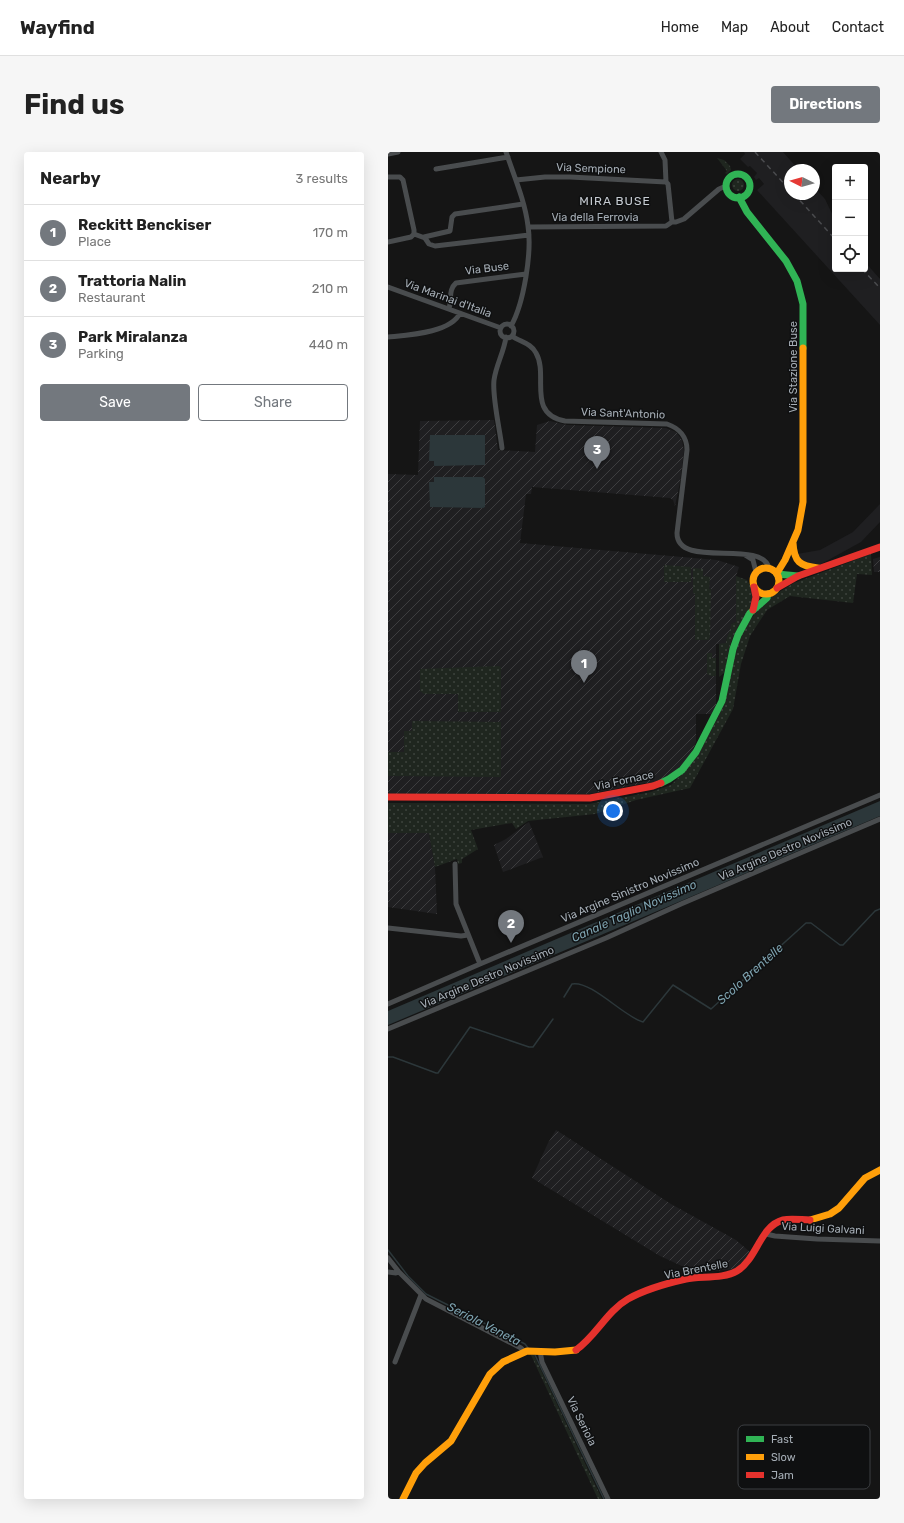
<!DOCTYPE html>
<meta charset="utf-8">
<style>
body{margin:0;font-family:Rubik,sans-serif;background:#f6f6f6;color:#222}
.controls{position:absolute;right:12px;top:12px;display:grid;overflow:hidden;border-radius:4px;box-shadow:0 4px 16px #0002}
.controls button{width:36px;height:36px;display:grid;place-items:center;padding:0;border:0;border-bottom:1px solid #e0e0e0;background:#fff;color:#222;font:20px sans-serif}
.compass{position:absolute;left:396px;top:12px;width:36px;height:36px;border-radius:50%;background:#fff;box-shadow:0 4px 16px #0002;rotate:275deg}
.you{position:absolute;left:225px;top:659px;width:14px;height:14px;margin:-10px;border:3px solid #fff;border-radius:50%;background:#1a73e8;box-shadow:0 0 0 6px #1a73e833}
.badge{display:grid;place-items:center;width:26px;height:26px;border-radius:50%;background:#73787e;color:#fff;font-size:13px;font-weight:700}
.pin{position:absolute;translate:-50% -33px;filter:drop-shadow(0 1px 2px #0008)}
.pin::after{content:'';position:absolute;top:21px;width:14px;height:12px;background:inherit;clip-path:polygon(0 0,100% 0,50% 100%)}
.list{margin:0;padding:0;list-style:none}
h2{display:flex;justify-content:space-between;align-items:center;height:52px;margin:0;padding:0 16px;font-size:17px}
h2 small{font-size:13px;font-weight:400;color:#767676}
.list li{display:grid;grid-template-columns:26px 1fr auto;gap:12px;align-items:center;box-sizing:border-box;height:56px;padding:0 16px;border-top:1px solid #e0e0e0}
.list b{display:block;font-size:15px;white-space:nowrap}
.list p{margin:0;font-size:13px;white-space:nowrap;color:#767676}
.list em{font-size:13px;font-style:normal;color:#767676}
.actions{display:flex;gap:8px;padding:12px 16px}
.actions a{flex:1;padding:9px 0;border:1px solid #73787e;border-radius:4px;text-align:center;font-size:14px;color:#73787e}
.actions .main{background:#73787e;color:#fff}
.icon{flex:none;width:22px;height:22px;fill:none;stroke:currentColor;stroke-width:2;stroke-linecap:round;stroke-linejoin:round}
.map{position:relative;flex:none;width:492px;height:1347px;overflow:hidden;border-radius:4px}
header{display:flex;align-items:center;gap:24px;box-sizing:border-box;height:56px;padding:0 20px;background:#fff;border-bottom:1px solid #e0e0e0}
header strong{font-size:19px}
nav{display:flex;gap:22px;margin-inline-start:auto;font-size:14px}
.intro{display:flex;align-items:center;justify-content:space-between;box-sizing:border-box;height:96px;padding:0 24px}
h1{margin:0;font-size:28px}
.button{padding:10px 18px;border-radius:4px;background:#73787e;color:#fff;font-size:14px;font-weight:700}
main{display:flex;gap:24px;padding:0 24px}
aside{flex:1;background:#fff;border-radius:4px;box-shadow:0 4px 16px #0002}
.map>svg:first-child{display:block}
.built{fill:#1f1f21}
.industrial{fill:url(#industrial-furrows)}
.green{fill:url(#green-dots)}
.water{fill:#2c373a}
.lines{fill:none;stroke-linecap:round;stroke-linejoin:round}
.stream{stroke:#2c373a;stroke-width:1.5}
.street{stroke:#494c4e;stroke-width:5}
.fast{stroke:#30b455;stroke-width:7}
.slow{stroke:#ff9f0a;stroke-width:7}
.jam{stroke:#e5322d;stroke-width:7}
.rail{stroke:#4a4b4e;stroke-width:1.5;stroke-dasharray:5 4;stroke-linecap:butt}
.labels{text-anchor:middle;stroke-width:3;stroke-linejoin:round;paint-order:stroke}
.street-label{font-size:11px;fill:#a6aeb6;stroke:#0f1011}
.neighbourhood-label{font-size:12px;letter-spacing:1px;fill:#c7ccd2;stroke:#0f1011}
.water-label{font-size:12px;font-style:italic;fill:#7ea3b0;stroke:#0f1011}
.key{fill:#0f1011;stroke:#3c3f43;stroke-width:1}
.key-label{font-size:11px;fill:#a6aeb6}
</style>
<header>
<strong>Wayfind</strong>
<nav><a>Home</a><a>Map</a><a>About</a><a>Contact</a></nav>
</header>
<div class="intro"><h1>Find us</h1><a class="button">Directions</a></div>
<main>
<aside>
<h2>Nearby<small>3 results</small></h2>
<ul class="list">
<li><span class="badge">1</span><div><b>Reckitt Benckiser</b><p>Place</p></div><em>170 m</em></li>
<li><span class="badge">2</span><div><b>Trattoria Nalin</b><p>Restaurant</p></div><em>210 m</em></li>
<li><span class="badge">3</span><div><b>Park Miralanza</b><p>Parking</p></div><em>440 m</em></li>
</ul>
<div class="actions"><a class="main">Save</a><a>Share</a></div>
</aside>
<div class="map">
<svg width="492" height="1347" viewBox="0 0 492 1347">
<defs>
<pattern id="industrial-furrows" width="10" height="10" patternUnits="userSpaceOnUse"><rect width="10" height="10" fill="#1f1f21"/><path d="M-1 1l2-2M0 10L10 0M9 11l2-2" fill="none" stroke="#3d3d3f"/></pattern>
<pattern id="green-dots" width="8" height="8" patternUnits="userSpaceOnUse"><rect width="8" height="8" fill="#1f261f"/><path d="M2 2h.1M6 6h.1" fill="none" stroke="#3d433d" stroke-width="1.8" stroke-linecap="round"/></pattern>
</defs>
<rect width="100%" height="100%" fill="#151515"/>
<path class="built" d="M356,0H395L411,18H402V42H426V35L437,47L447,68V117H477V110L492,127V173L369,38L376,32L371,26L368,28L366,25L369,21L362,14L360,15L352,7L357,2Z
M492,352V370L473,390L433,412H420L412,407L409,402L432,398L465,380Z"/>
<path class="industrial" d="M106,268L110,298L147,300L149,273L162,269L179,273L278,276L288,280L294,288L296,299L292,330L287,354L285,348L282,346L144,335L143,342H138L132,391L329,408L351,415L348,424V470L343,472V480L338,488V492H328V555L323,562H308V590L302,604L286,622L265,632L257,631L201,642H0V322L30,323L32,269Z
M492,405V420H486L485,407Z
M141,670L155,705L115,720L106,693L118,687Z
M0,681H41L47,715L49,762L0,755Z
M168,978L283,1052L348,1088L362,1100L357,1110L346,1117L309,1121L272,1104L144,1026L160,991Z"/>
<path class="green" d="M329,6L336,8L342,14L343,18L339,22L337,21L339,19Z
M344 33a6 6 0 1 1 12 0a6 6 0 1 1-12 0Z
M483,402L484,423L469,422L465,451L402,444L379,458L362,484L353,512L345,557L302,636L248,648L207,662L140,669L128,677L124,671L83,678L90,697L74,707V711L70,712L69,707L47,715L41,681H0V651L201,652L263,640L283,633L297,619L310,603L330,565L336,551L349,494L353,484L359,472L378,448L406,431Z
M276,413L303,415V430H276Z
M305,416L315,417V424L322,425L321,437H323L322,485L321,488H307V442L305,441Z
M348,424L359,428C375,451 352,467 344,488C340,498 339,510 336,521L331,525V492L338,491C338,484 343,480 343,472L348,470Z
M319,501H324V506H328V524H323L319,522Z
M110,514L113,515V560H70V542H36L32,539V517Z
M24,569L113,570V625L0,624V600H16V579H24Z
M142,1201H145L150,1212L214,1347H210Z"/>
<path class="water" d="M42,283H97V313L46,314V309H41Z
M46,325H95L97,327V355L95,356L42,355L41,330H46Z
M492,649V664L206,786L0,873V859Z"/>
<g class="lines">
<path class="stream" d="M176,845L184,832C203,828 236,865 255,870L285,833L323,857L418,771H423L452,793H455L487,759L492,757
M0,905H5L48,921H50L82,875L141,895H145L165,867
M0,1098L20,1124L38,1142L118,1182L137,1192L141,1197
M147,1203L216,1347"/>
<path class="street" d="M118,0C126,24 137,49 140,74C144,100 136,151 123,174
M273,0L277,8L278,30L280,32L284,70
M0,2L10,0
M48,17L120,5
M0,25H12L15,28L26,78V82L23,85L0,90
M128,28L157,25H182L278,30
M141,75L278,74L284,70H288L296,67L331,37L338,34
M26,82L37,86L41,92L47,94L141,83
M36,85L62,79L64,65L67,62L135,52
M0,135L113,176
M61,157C64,147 60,138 68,131L138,122
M112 179a7 7 0 1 1 14 0a7 7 0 1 1-14 0Z
M124,184C132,190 143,191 148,201C161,223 138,262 177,269L279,272C291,276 299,285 299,298L289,381C289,418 373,386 381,416
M0,185C19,183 63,181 72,161
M114,296C112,278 104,245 106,228C108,213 116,200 118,185
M357,403L365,408L368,420
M67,712L68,752L92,812
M0,776L73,784L80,783
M0,852L92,812L492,643
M0,877L218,786L293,752L492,667
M378,1082L387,1084L429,1087L492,1089
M0,1106L11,1120L38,1147L133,1196L137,1200
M0,1120L8,1121L11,1120
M152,1199L154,1210L220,1347
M7,1210L33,1143"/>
<path class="fast" d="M338 34a12 12 0 1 1 24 0a12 12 0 1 1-24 0Z
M351,45L359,60L398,109L409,129L415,152V196
M389,422L410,424
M273,631L281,627L294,618L308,600L334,549L345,497L350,483L362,461L379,446L380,442"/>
<path class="slow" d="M405,391C406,410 412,414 430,416
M365 429a13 13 0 1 1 26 0a13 13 0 1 1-26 0Z
M389,421L397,408L410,378L415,350V196
M422,1068L442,1062L451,1056L477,1026L492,1018
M15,1347L28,1321L37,1311L63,1289L102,1222L115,1210L139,1199L167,1200L188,1198"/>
<path class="jam" d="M389,436L410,424L492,395
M365,458L368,445L366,435
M0,645L202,646L265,634L273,631
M188,1198C208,1184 219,1159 240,1147C256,1138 280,1131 298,1127C312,1124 336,1127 349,1119C369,1107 372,1074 395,1068C403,1066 414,1068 422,1068"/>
<path class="rail" d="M367,0L402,38
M406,42L447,87
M474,117L492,136"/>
</g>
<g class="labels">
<g class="street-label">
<text transform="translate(203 16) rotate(2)" y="4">Via Sempione</text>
<text x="207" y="69">Via della Ferrovia</text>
<text transform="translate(99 116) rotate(-7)" y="4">Via Buse</text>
<text transform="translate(60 146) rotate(20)" y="4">Via Marinai d'Italia</text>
<text transform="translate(405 215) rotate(-90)" y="4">Via Stazione Buse</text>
<text transform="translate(235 261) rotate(2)" y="4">Via Sant'Antonio</text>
<text transform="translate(236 628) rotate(-12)" y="4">Via Fornace</text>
<text transform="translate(397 697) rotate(-23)" y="4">Via Argine Destro Novissimo</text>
<text transform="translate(242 738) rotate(-23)" y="4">Via Argine Sinistro Novissimo</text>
<text transform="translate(99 825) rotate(-23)" y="4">Via Argine Destro Novissimo</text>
<text transform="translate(435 1076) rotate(3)" y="4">Via Luigi Galvani</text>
<text transform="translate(308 1117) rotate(-11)" y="4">Via Brentelle</text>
<text transform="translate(194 1269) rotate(64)" y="4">Via Seriola</text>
</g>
<g class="neighbourhood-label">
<text x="227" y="53">MIRA BUSE</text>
</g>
<g class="water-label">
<text transform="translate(246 759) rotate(-24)" y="4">Canale Taglio Novissimo</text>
<text transform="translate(362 822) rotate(-42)" y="4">Scolo Brentelle</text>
<text transform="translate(96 1172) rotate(27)" y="4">Seriola Veneta</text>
</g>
</g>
<rect x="350" y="1273" width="132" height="64" rx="6" class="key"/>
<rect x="358" y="1284" width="18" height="6" fill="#30b455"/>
<rect x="358" y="1302" width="18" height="6" fill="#ff9f0a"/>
<rect x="358" y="1320" width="18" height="6" fill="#e5322d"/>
<g class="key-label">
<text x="383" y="1291">Fast</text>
<text x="383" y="1309">Slow</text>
<text x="383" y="1327">Jam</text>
</g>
</svg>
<div class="controls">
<button>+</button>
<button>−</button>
<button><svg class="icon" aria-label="locate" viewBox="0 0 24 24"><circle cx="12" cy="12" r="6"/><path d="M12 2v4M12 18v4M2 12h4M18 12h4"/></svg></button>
</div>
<svg class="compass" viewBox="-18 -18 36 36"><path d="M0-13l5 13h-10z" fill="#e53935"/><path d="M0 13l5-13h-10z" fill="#767676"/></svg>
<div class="you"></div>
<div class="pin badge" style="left:196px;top:531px">1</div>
<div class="pin badge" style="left:123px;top:791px">2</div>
<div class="pin badge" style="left:209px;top:317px">3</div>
</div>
</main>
